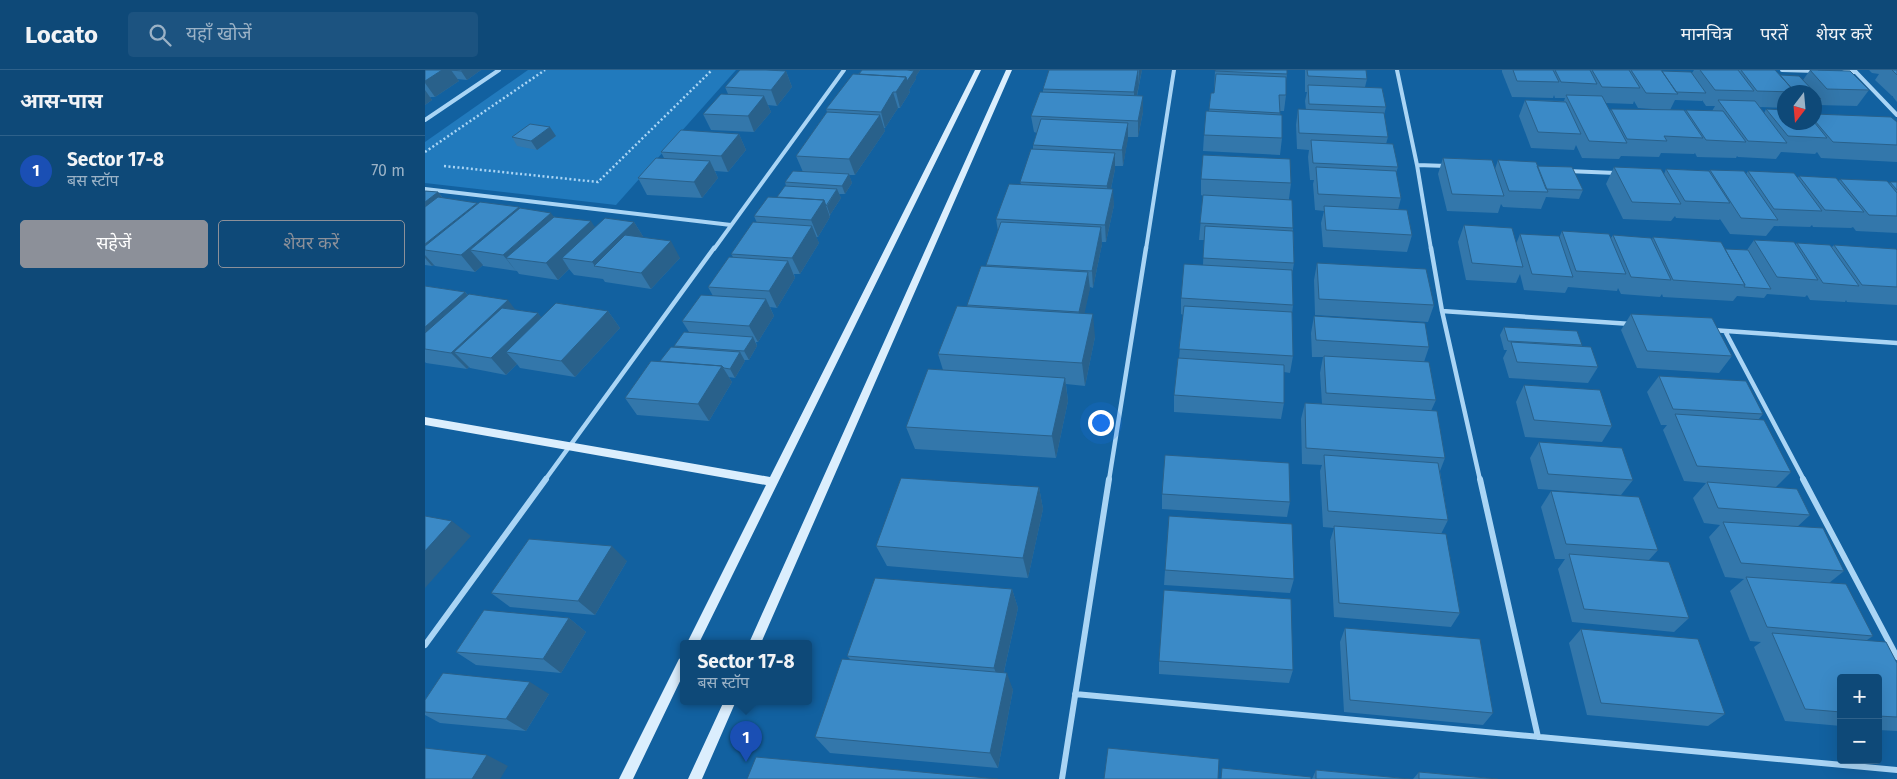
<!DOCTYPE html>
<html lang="hi">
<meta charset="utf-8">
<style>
body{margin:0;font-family:"Fira Sans","Noto Sans Devanagari",sans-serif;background:#1c5380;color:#f1f3f6}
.controls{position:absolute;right:15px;bottom:15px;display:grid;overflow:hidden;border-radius:5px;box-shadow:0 5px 20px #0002}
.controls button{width:45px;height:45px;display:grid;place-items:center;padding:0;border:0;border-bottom:1px solid #2e618a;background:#0e4978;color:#f1f3f6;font:25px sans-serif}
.compass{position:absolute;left:1352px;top:15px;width:45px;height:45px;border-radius:50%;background:#0e4978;box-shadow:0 5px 20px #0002;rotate:196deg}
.you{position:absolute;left:675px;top:352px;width:18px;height:18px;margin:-12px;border:4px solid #fff;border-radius:50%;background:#1a73e8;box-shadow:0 0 0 8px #1a73e833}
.badge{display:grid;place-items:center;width:32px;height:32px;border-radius:50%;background:#8c9099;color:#fff;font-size:16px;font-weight:700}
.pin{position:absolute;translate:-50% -41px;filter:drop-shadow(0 1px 2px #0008)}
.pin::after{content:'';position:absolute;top:26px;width:18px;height:15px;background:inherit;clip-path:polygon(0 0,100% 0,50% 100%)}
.popup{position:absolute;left:255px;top:570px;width:132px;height:65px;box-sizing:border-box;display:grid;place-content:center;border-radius:5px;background:#0e4978;filter:drop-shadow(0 1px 4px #0005);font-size:16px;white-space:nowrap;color:#9bb2c6}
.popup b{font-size:19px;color:#f1f3f6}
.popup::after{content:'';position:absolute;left:50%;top:100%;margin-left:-10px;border:10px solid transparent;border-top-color:#0e4978}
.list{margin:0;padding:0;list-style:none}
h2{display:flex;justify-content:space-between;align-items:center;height:65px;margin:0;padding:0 20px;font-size:21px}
h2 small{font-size:16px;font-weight:400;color:#9bb2c6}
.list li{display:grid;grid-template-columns:32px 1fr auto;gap:15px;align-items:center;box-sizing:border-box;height:70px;padding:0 20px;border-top:1px solid #2e618a}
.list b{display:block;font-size:19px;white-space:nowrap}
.list p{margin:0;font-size:16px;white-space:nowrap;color:#9bb2c6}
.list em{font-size:16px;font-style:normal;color:#9bb2c6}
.actions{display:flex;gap:10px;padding:15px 20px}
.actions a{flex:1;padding:11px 0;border:1px solid #8c9099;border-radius:5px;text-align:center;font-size:18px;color:#8c9099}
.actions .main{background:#8c9099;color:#fff}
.icon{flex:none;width:28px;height:28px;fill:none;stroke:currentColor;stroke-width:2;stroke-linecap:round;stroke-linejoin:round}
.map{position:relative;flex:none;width:1472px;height:709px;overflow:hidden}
header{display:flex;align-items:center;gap:30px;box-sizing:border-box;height:70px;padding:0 25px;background:#0e4978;border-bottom:1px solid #2e618a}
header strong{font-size:24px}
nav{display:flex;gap:28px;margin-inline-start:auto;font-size:18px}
.search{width:350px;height:45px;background:#1c5380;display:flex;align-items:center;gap:12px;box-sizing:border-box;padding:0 18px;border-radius:5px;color:#9bb2c6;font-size:19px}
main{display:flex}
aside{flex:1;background:#0e4978}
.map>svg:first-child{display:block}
.green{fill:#217abd}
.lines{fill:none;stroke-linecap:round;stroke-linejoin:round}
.path{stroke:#aad5f5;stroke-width:2.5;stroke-dasharray:2 2.5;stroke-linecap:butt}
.street-far2{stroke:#aad5f5;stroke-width:4}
.street-far1{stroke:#aad5f5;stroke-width:4.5}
.street{stroke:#aad5f5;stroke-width:6}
.secondary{fill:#dbeefd;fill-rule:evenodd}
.wall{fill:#3377ab;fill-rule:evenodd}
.shaded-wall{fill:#29618b}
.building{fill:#3b8ac7;stroke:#29618b}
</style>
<header>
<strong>Locato</strong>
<div class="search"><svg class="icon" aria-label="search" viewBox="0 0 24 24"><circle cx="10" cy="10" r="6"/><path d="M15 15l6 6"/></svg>यहाँ खोजें</div>
<nav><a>मानचित्र</a><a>परतें</a><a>शेयर करें</a></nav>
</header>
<main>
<aside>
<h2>आस-पास<small></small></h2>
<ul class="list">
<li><span class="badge" style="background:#1a4fb4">1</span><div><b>Sector 17-8</b><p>बस स्टॉप</p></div><em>70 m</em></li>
</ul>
<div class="actions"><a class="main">सहेजें</a><a>शेयर करें</a></div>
</aside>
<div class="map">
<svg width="1472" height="709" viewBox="0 0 1472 709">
<rect width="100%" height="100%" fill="#1261a0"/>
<path class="green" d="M103,0H311L191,135L0,113V72Z"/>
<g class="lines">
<path class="path" d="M0,82L120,0
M19,96L173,112L287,0"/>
<path class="street-far2" d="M972,0L992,95L1006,179
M1357,0L1391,1
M1429,0L1472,45
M1419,2H1431
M0,50L74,0
M992,95L1022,96
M1142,101L1191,103
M0,119L306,155
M289,179L419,0
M721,179L749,0"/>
<path class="street-far1" d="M1006,178L1017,241L1055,410
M1017,241L1206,254
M1287,260L1472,273
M1300,261L1379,410
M120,410L289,178
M684,410L721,178"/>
<path class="street" d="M1055,409L1113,667
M1378,409L1472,587
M0,575L121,409
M650,624L1472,700
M637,709L684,409"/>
<path class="secondary" d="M550,0H556L274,573H262L341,415L0,355V347L345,407Z
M581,0H587L336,573H324Z
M258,587V605L208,709H194L254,589Z
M299,631H311L277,709H263Z"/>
</g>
<path class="wall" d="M0,0H56L42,10L32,9L34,11L10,27H5L7,30L0,35Z
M437,0H495L491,6V9L484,20L485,22L475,38H473L460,58H459L460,61L430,105H424L427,113L420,124H414L416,128L405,145V147L393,167H391L394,173L375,204H369L370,208L352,238L345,237L349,246L333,272H331L332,276L324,290H319L320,291L310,308L304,307L307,312L284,351L212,345L200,328L250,277L249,276L264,262L257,251L288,226L283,217L308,187L306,184L332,153L329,146L352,127L361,116L360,112L378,102L371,86L402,42L401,39Z
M624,0H717L712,26L718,42L713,67H703L698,96H690V99L686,119L689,135L681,172H677V174L668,218L665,217L659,243L670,267L660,316L641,314L643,331L631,388L490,379L481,357L518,300L513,284L542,236L561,197V195L573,161L571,149L596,114L595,112L608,79V75L612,63L609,62L606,46L618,22V19Z
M790,0L862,4L861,11V25L859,41H855L857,68L855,85L778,81L779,65L784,41L786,23H789Z
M880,0H941L942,9L940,17L961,37L959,45L963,67L961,74L973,97L971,103L976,128L973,140L987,165L982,182L898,177L896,153L899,141L890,140L888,114L889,110H885L883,87L884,80L872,79L871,55L873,39L881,40L880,31L882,22H880Z
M1077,0H1236L1237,1L1267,3L1269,0H1350L1355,5L1378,10L1385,0L1444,20L1432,36L1392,35L1390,37V22H1360V38L1334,37L1339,43L1341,39L1360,52H1390V44L1472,52V92L1396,88L1392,82L1390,84L1356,82L1351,89L1313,87L1312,86L1311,88L1272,87L1270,83L1269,84L1236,83L1234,87L1196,86L1194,89L1157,88L1151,75L1149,80L1106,78L1094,46L1100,30L1139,31L1140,28H1130L1129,25L1128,28L1087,27L1077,2ZM1250,30L1277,31V30L1281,36H1290L1287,41L1261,40L1260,41L1245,40ZM1209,31L1213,38L1241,40L1186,39L1185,41L1180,33L1208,34Z
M1444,0H1472V32L1468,27V26H1467L1450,10L1454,4L1447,3Z
M361,1L367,17L352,36L343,35L346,42L329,62L286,60L278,44L303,24L300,17Z
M314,64L321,80L303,102L290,101L293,108L277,128L222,125L213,108L239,88L236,82Z
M131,66L112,80L92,76L87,67Z
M1018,88L1070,99L1073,90L1112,96L1158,120L1154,129L1121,127L1116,139L1078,137L1076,134L1073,143L1022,141L1013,104Z
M1189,97L1239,104L1241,99L1284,101L1285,100L1321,104L1323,101L1373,108L1374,106L1414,111L1415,109L1464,114L1465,112H1472V163L1431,161L1428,157L1426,158L1388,157L1387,155L1385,157L1349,156L1341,166L1305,164L1295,149L1294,150L1251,148L1250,146L1246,151L1198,149L1181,114Z
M776,109L866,113L864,129L868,158L869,193L867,205L868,235L867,244L868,286L865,303L859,302V333L856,349L749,342V325L754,288L758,245L756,244V228L778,195L779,170H774L778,126L776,125Z
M0,121L13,122L18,128L52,133L53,134L94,137L95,138L170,157L209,152L219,168L255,188L226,219L180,212L178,209L149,205L144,199L133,210L94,204L92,201L58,196V195L50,202L10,196L9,195L7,196L0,195Z
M1039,155L1091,174L1095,164L1134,168L1137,161L1186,168L1188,165L1227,170L1228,167L1300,179L1322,180L1329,170L1370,175L1372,173L1407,177L1409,175L1472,179V235L1422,232L1421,230L1420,232L1385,230L1382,225L1380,227L1342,224L1339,228L1312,226L1308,231L1238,227L1237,224L1235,227L1196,224L1193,218L1192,221L1143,217L1140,223L1099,220L1095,204L1091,213L1041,210L1033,172Z
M892,193L1009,235L1003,252L890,245L889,210Z
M0,216L40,222L43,225L91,240L113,243L116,248L183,241L195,258L150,307L95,298L92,294L81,305L45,298L44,297L42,299L1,293L0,292Z
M1206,244L1307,286L1294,303L1212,298L1196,260Z
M889,246L1004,277L999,292L1011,330L1006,341L1020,388L1015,401L1023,450L1016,464L1035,543L1026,557L909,547L905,471L909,458L898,457L895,401L897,395L877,394L876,349L880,333L897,334L895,303L898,287H887L886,263Z
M1079,257L1157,275V276L1173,297L1163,313L1084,308L1078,288L1082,280H1079L1075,265Z
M1234,306L1338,344L1333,350L1366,402L1351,417L1385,445L1372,457L1419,501L1404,513L1448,566L1442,570L1472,593V661L1453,660V608H1416V656L1360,651L1329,577L1336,572L1325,571L1305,521L1319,509L1300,507L1284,467L1295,455L1279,453L1268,428L1281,413L1259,411L1238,360L1242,355H1236L1222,322Z
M1099,315L1187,356L1177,372L1100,367L1091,332Z
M1114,372L1208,410L1196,425L1113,419L1105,388Z
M614,417L618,439L603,508L462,496L451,476Z
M1126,421L1233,480L1224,490L1264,548L1249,562L1147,552L1133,499L1140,489H1130L1116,437Z
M737,424L865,432L862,447L737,439Z
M202,491L170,545L85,537L66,523Z
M740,500L869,509L865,523L739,515Z
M587,519L593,538L579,602L588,620L573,698L405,683L390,667L425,589L422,586Z
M144,548L161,562L136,603L51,595L31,582Z
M920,558L1068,643L1058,655L919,642L915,572Z
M1156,559L1300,644L1283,656L1162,645L1144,573Z
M734,591L868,600L864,613L734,604Z
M124,624L101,661L15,653L0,645V630Z
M891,700L985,709H887Z
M994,702L1073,709H988Z"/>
<path class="shaded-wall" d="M17,0H26L34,11L10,27L0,13V11Z
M38,0H56L42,10L36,1Z
M488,0H495L491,6V9L484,20L485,22L475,38L471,22L481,7L489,1Z
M713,0L714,15L709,38V22Z
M714,0H717L714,14Z
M361,1L367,17L352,36L346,20Z
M0,20L7,30L0,35Z
M468,22L473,38L460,58L456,42Z
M339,26L346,42L329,62L323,46Z
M718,26V42L713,67V51Z
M455,45L460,61L430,105L424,89Z
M703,53V69L698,96L697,80Z
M125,57L131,66L112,80L106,71Z
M314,64L321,80L303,102L296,86Z
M690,83V99L683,133L682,116Z
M285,91L293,108L277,128L269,112Z
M424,104L427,113L420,124L417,116Z
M412,119L416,128L405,145L402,136Z
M688,119L689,135L681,172L680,155Z
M13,122L26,139L0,159V132Z
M399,130L405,147L393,167L386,150Z
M52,133L65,149L0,180V174Z
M94,137L106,154L45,180L58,195L50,202L36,185Z
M126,143L138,159L81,188L91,201L78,185Z
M166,151L177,168L137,188L144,199L133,210L121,193Z
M209,152L219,168L170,196L167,192Z
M387,156L394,173L375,204L367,188Z
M676,157L677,174L668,218L667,201Z
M246,171L255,188L226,219L216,203Z
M0,185L9,195L7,196L0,188Z
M363,191L370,208L352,238L344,221Z
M663,202L665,219L656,259L654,242Z
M40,222L54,239L0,273V257Z
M341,229L349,246L333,272L324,256Z
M83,230L96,247L29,282L44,297L42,299L26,283Z
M183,241L195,258L150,307L136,291Z
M113,243L126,260L81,282L92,294L81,305L66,288Z
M668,244L670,267L660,316L657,293Z
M328,267L332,276L324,290L319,281Z
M315,282L320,291L310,308L305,299Z
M297,296L307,312L284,351L273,334Z
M640,308L643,331L631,388L627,366Z
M614,417L618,439L603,508L598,488Z
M27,451L46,466L0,518V481Z
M187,476L202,491L170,545L153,531Z
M587,519L593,538L576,615L569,598Z
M144,548L161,562L136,603L118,589Z
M582,603L588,620L573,698L565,683Z
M105,612L124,624L101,661L81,649Z
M62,685L83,696L75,709H47Z"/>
<path class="building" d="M0,0H17L0,11Z
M26,0H38L36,1Z
M315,0H341L361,1L346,20L300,17Z
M437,0H482L489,1L482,11L481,7L434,4Z
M624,0H713L709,22L618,19Z
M790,0H862V4L790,1Z
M882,0H941L942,9L883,6Z
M1088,0H1128L1134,12L1092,11Z
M1130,0H1165L1172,14L1136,12Z
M1167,0H1204L1215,18L1177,17Z
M1206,0H1236L1253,24L1221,23Z
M1275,0H1313L1329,21L1290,20Z
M1316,0H1350L1370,22L1332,21Z
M1385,0L1425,1L1444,20L1402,19Z
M1467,0H1472V5Z
M1237,1L1266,2L1281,23L1251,22Z
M428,4L481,7L471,22H468L456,42L401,39Z
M791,4L861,7V25H854L855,43L784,39L786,23H789Z
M1355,5L1374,6L1396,29H1390V22H1370Z
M883,15L957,18L961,37L884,34Z
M615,22L718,26L713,51L606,46Z
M296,24L339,26L323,46L278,44Z
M1141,25L1177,26L1202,73L1164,71Z
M1100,30L1141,32L1156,64L1113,62Z
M1293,30L1330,31L1362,73L1323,71Z
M873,39L959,43L963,67L874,63Z
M1186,39L1259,40L1278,68L1239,66L1242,71L1202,69Z
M1341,39L1360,40V52H1389L1402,68L1363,66Z
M1261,40L1298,41L1321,72L1281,70Z
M781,41L857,45V68L779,65Z
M402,42L455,45L424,89L371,86Z
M1390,44L1466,47L1472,52V75L1408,72L1390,51Z
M616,49L703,53L697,80L608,75Z
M105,54L125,57L106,71L87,67Z
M256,60L314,64L296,86L236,82Z
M886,70L968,74L973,97L888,93Z
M606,79L690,83L682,116L595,112Z
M778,85L865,89L866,113L776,109Z
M231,88L285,91L269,112L213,108Z
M1018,88L1067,90L1079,126L1027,124Z
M1073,90L1111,92L1123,122L1084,121Z
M1112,96L1147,97L1158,120L1121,119Z
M891,97L971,101L976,128L893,124Z
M1189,97L1236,99L1256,134L1207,132Z
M1241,99L1284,101L1305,133L1260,131Z
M1285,100L1319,101L1353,150L1316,148Z
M368,101L424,104L417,116L360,112Z
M1323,101L1369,103L1397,141L1349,139Z
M1374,106L1411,108L1439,142L1400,140Z
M1415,109L1462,111L1472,123V146L1444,145Z
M1465,112H1472V120Z
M584,114L688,119L680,155L571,149Z
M360,116L412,119L401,136L399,130L352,127Z
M0,121L13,122L0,132Z
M778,125L867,130L868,158L775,153Z
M13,127L52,133L0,174V137Z
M343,127L399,130L386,150L329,146Z
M55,132L94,137L36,185L0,180V176Z
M899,136L982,140L987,165L901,160Z
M95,138L126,143L78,185L45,180Z
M129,147L166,151L121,193L81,188Z
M180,148L209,152L167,192L137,188Z
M328,152L387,156L367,188L306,184Z
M576,152L676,157L667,201L561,195Z
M1039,155L1087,158L1098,197L1047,193Z
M780,156L868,161L869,193L778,188Z
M1137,161L1184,164L1201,204L1151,201Z
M1095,164L1134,166L1148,207L1107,204Z
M200,165L246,171L216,203L169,196Z
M1188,165L1226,168L1246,210L1206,207Z
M1228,167L1296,172L1320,215L1248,210Z
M1329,170L1369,172L1393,210L1352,207Z
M1372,173L1405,175L1434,216L1398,213Z
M1409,175L1471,179L1472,180V217L1437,215Z
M1300,179L1323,180L1346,219L1319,217L1320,215Z
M304,187L363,191L344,221L283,217Z
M892,193L1001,199L1009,235L894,229Z
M759,194L867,200L868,235L756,228Z
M556,196L663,202L654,242L542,235Z
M0,216L40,222L0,257Z
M44,224L83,230L26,283L0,279V263Z
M276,225L341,229L324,256L257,251Z
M131,233L183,241L136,291L81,282Z
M532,236L668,244L657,293L513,284Z
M759,236L867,242L868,286L754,279Z
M77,238L113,243L66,288L29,282Z
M1206,244L1287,248L1307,286L1222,281Z
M889,246L1000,253L1004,277L891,270Z
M1079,257L1152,261L1157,275L1083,271Z
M259,262L328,267L319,281L249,276Z
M1086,272L1166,277L1173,297L1092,292Z
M246,277L315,282L305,299L299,298L297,296L235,291Z
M899,286L1004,292L1011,330L901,323Z
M753,288L859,295V333L749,325Z
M226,291L297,296L273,334L200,328Z
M503,299L640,308L627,366L481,357Z
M1234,306L1321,311L1338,344L1248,339Z
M1099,315L1175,320L1187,356L1109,350Z
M880,333L1012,341L1020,388L881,378Z
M1250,344L1339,350L1366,402L1272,396Z
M1114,372L1197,378L1208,410L1123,404Z
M740,385L864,393L865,432L737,424Z
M899,385L1013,393L1023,450L903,441Z
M476,408L614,417L598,488L451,476Z
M1282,412L1372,419L1385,445L1293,438Z
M1126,421L1214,427L1233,480L1141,474Z
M0,446L27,451L0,481Z
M744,446L867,454L869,509L740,500Z
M1298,452L1398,458L1419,501L1316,493Z
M909,456L1021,464L1035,543L914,533Z
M104,469L187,476L153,531L66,523Z
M1144,484L1244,492L1264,548L1159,539Z
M1321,507L1421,514L1448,566L1342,557Z
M450,508L587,519L569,598L422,586Z
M739,520L866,529L868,600L734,591Z
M59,540L144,548L118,589L31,582Z
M920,558L1055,569L1068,643L925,630Z
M1156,559L1273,569L1300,644L1176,633Z
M1347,563L1461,572L1472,593V647L1453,646V608H1416V642L1380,639Z
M417,589L582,603L565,683L390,667Z
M18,603L105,612L81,649L0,642V630Z
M0,678L62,685L47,709H0Z
M683,678L794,689L793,709H679Z
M331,687L573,709H322Z
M797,698L886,707V709H796Z
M891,700L985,709H891Z
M994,702L1073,709H994Z"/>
</svg>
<div class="controls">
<button>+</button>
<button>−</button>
</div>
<svg class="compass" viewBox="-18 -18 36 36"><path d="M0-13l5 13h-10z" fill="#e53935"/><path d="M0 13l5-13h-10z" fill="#9bb2c6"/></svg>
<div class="you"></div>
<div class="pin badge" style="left:321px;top:692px;background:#1a4fb4">1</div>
<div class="popup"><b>Sector 17-8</b>बस स्टॉप</div>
</div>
</main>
